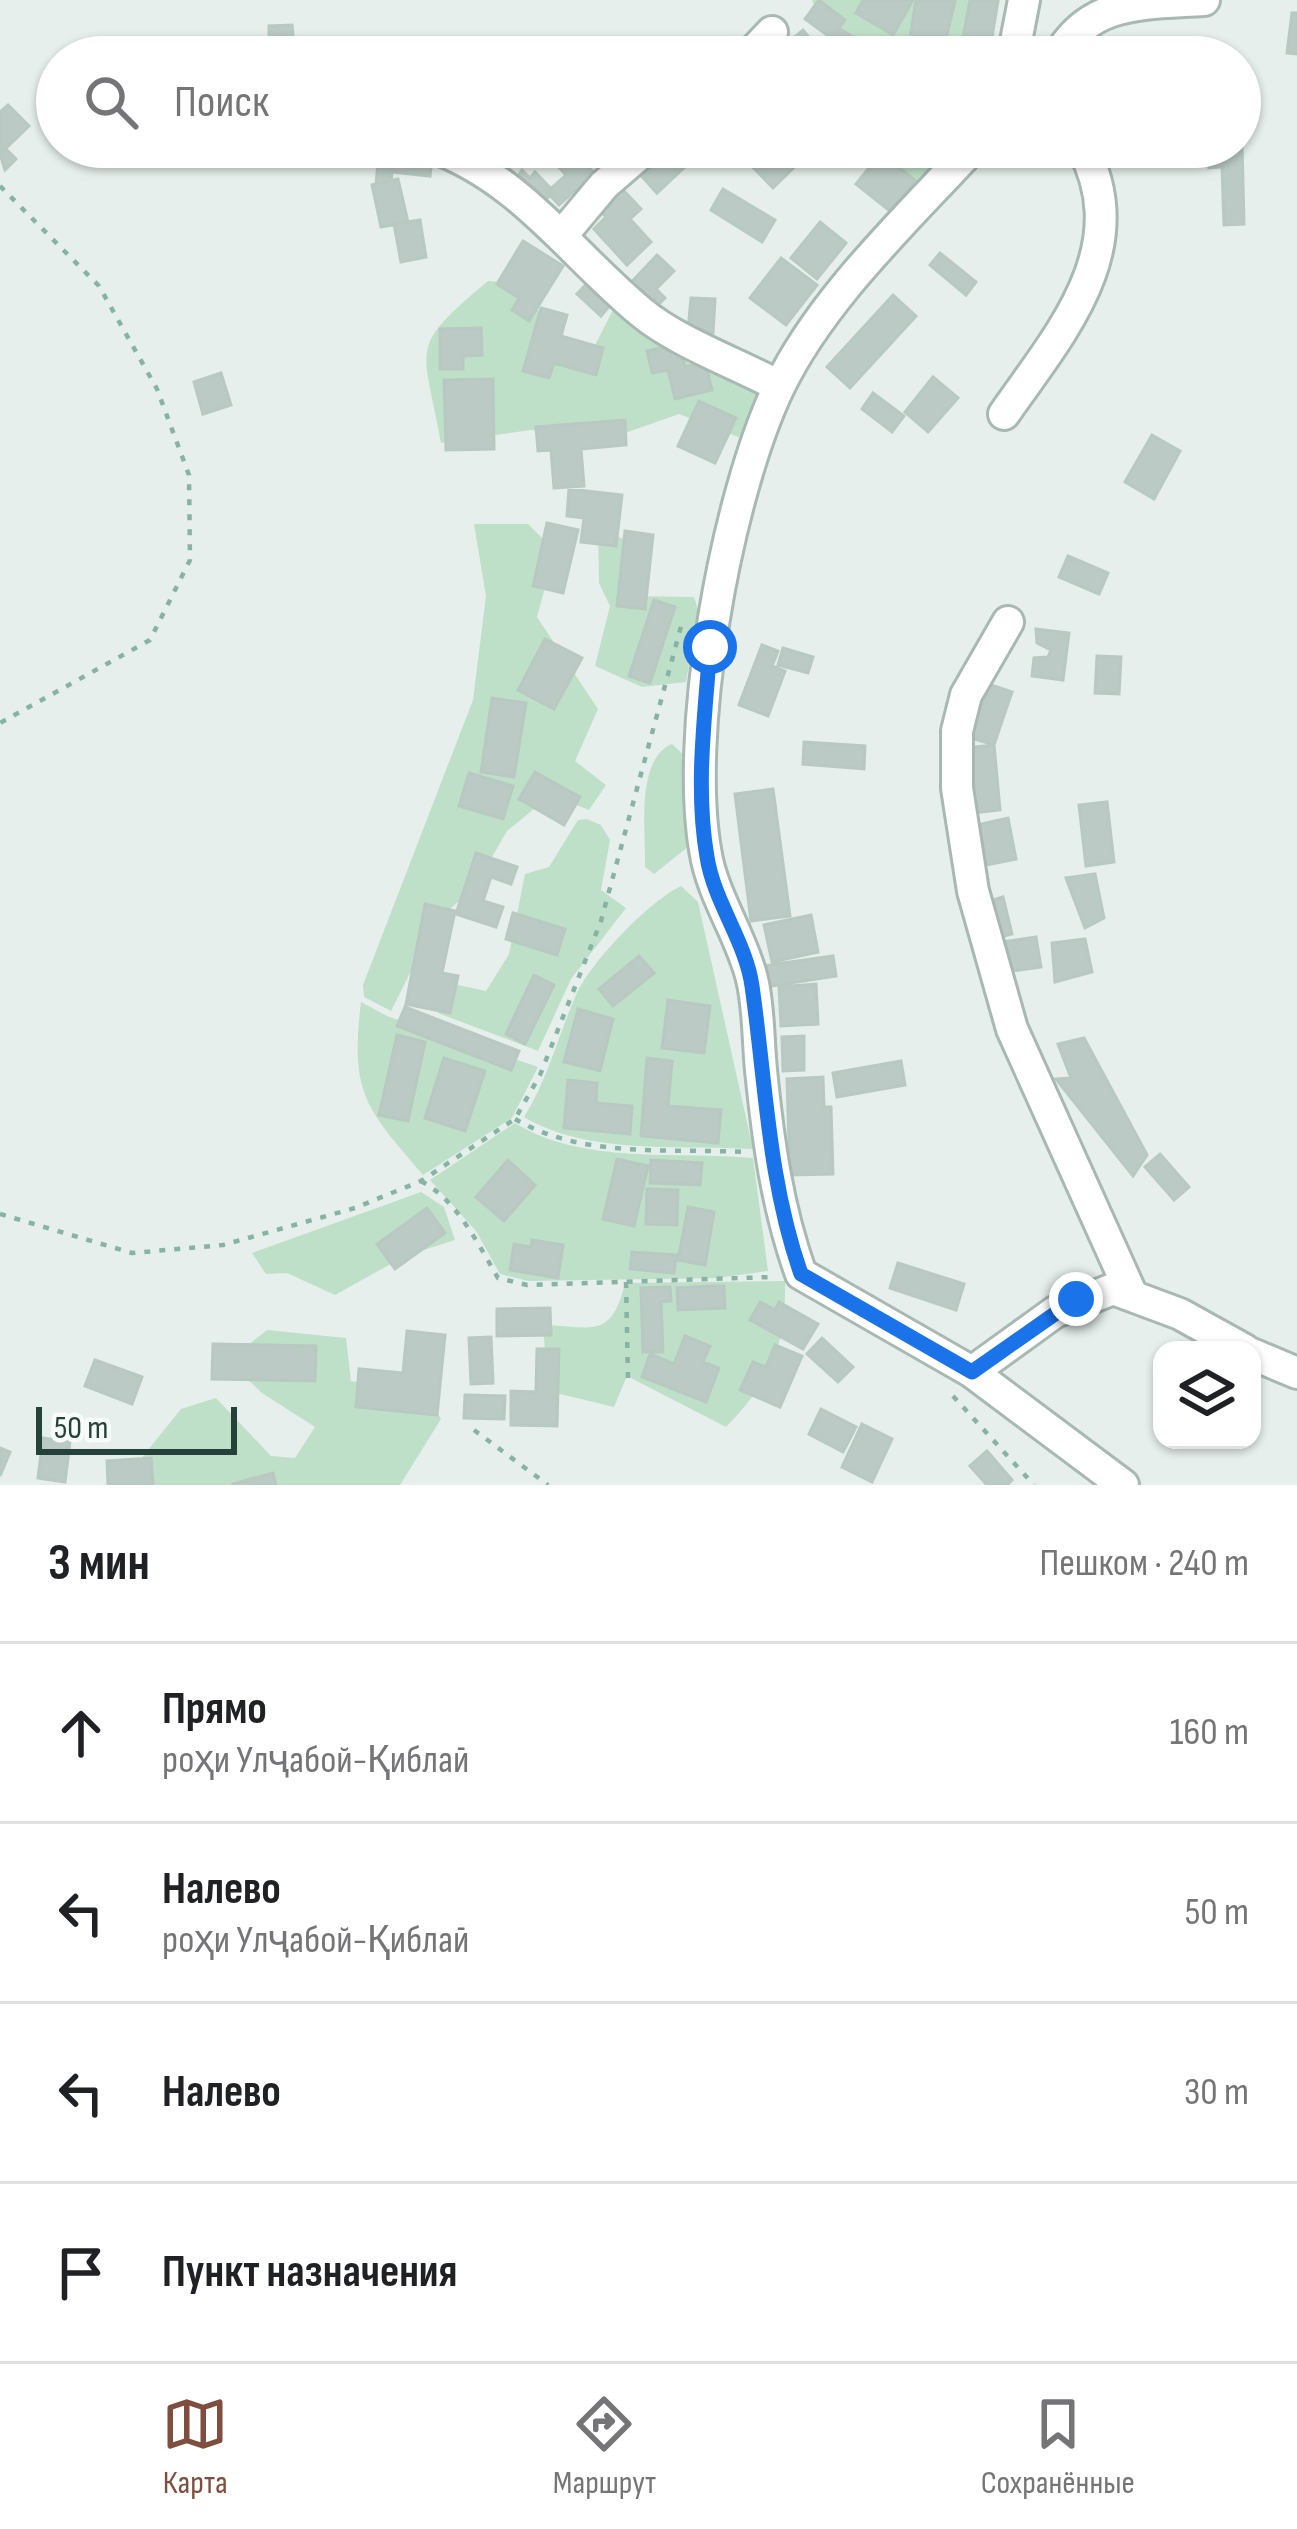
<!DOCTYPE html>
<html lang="ru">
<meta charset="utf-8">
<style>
body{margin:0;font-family:"Sofia Sans Condensed",sans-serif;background:#f2f2f2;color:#202124}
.controls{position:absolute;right:36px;bottom:36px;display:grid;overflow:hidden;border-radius:24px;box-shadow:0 3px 9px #0004}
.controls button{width:108px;height:108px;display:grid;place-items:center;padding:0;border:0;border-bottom:3px solid #e0e0e0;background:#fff;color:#202124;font:60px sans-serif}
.scale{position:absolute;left:36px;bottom:30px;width:201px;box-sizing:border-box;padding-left:12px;border:6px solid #24423a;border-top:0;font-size:33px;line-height:42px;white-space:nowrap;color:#24423a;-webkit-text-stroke:9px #f7fbf9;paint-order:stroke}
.stop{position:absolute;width:36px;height:36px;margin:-27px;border:9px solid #1a73e8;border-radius:50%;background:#fff}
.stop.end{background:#1a73e8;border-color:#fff;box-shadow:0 3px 12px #0008}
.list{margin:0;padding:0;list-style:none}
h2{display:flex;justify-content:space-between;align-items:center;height:156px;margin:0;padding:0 48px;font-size:51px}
h2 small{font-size:39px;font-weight:400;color:#757577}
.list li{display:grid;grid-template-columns:78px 1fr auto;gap:36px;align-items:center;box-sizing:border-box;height:180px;padding:0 48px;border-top:3px solid #e0e0e0}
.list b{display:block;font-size:45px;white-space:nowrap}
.list p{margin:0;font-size:39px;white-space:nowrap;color:#757577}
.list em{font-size:39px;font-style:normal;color:#757577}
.icon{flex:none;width:66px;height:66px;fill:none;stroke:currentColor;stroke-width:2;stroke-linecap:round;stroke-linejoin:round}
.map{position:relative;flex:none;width:1297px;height:1485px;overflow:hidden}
.search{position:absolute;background:#fff;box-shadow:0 3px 9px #0004;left:36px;right:36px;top:36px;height:132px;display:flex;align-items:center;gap:30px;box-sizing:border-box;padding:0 42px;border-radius:66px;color:#757577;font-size:45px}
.sheet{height:876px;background:#fff}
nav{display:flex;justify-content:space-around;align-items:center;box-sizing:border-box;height:168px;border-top:3px solid #e0e0e0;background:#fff;font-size:33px;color:#757577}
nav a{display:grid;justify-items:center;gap:6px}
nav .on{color:#7f4e3f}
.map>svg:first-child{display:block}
.green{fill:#bfe0c8}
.building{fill:#bbcac4;stroke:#b8c9c2;stroke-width:3}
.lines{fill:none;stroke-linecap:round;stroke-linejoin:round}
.minor-casing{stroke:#a8b8b2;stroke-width:36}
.path{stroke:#86b3a5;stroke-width:4.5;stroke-dasharray:6 9;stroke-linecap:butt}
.minor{stroke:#fff;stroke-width:30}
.route{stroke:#1a73e8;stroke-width:15}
</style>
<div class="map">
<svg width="1297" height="1485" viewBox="0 0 1297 1485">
<rect width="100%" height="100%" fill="#e6efeb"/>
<path class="green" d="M812,0H990L997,57H835Z
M881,147H954L905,195L881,166Z
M488,281L533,284L547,352L590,355L615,306L771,389L746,440L679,414L611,438L531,430L441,443C423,343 407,349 488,281Z
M474,524H528L555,551L537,617L598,709L575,761L606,785L589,810L551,795L507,831L474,888L436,921L391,1011L364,997L363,985L473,700L486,596Z
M598,524L634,546L628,596L694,597L698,609L686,682L642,687L595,666L610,606L599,583Z
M672,744L687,758L693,843L654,874L645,867C646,833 635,759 672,744Z
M587,819L601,825L610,840L601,890L626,908L571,979L538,1051L438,1013L448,983L486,991L509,954L525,874L549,867L578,820Z
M681,886L698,902L753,1149C680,1145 587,1155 524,1117C548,1079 558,1036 576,995C591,962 648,902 681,886Z
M361,1002L387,1016L538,1067L512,1118L423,1175C365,1107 350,1094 361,1002Z
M515,1123C583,1165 675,1151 753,1158L768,1271L717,1278L528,1281L500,1274L476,1231L430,1180Z
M421,1192L444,1207L455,1240L405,1256L335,1295L287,1273L266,1274L252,1253Z
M785,1281C786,1346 772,1380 726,1427L627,1376L614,1407L548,1391L543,1325C591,1326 611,1341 625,1283Z
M267,1330L346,1338L351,1381L425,1392L441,1419L400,1485H131L136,1465L181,1409L216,1398L271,1456L295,1458L315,1427L262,1393L228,1361Z"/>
<path class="building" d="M819,0L845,20L831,38L805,19Z
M863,0H913L893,35L856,13Z
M916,0L955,1L943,51L909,43Z
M970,0L998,1L991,43L963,37Z
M1292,13H1297V54L1287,53Z
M292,25L293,35L269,36V26Z
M840,29L872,48L866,57H836L826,51Z
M803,30L816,46L803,57H770Z
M356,39L358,57H305L303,43Z
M8,105L29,126L0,154V112Z
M1242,143L1244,224L1224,225L1222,167L1209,168V147Z
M473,147H501L492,160Z
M483,147L519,177L514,182L473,157Z
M571,147L594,173L559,205L547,192L566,175L553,161Z
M663,147H706L657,193L637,171Z
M749,147H815L773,188L741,155Z
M6,149L16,159L5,170L0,154Z
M379,152L432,158L430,176L392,172L391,181L376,184Z
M881,153L916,181L891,212L856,184Z
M522,170L530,178L535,172L554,192L538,207L514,182Z
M398,179L408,222L381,227L372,185Z
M723,189L775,220L762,242L711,210Z
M623,190L641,209L630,219L651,242L627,265L594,229L606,217L601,211Z
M420,220L426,257L401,262L394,224Z
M820,222L846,243L817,279L791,258Z
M523,241L563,266L529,321L512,310L519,298L497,284Z
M940,253L976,282L966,295L930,265Z
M657,255L674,271L656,289L665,298L650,313L625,289Z
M781,258L817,285L786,325L750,298Z
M593,277L616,298L601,316L577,294Z
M893,295L916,316L850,388L827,367Z
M691,298L715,299L713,333L688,331Z
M541,308L567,315L561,336L603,348L596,375L554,363L549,378L523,371Z
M481,328L482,355L463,356V369H440V329Z
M679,344L685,367L705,362L712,390L675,399L668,370L652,373L647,351Z
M221,373L231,405L203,414L194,382Z
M933,377L958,398L928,432L905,412Z
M493,379L494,449L446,450L444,380Z
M873,393L904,416L892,432L862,409Z
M699,401L736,418L715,463L678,446Z
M625,420L626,445L581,449L584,486L554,488L551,450L538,451L536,427Z
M1152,435L1180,451L1154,499L1125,482Z
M569,489L622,495L616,546L581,542L584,518L567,516Z
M547,523L578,530L563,593L533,586Z
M625,531L653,535L645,609L617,606Z
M1068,556L1108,573L1099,594L1059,577Z
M654,600L675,607L650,683L629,676Z
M1036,629L1069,633L1063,680L1032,676L1034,658L1048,657L1051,650L1037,643Z
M545,639L582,658L554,709L518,690Z
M762,645L778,651L772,666L785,671L768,716L739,705Z
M783,648L813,657L808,673L778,665Z
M1097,656L1121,657L1119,694L1095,693Z
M979,681L1012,692L994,745L961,735Z
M492,698L526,703L514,777L481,772Z
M804,742L865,746L864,769L803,764Z
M994,745L1000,810L972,813L966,748Z
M535,772L580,797L564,825L519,799Z
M469,773L513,786L503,819L459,806Z
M773,789L790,916L751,921L735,794Z
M1107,802L1114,862L1086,866L1079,805Z
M1008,818L1016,859L986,865L978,825Z
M476,853L517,867L511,884L491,877L483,901L503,907L496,927L456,914Z
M1095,874L1104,918L1085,928L1066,878Z
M1003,897L1012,934L993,939L983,903Z
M425,904L455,911L442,973L458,976L450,1013L406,1004Z
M513,913L565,929L557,955L506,939Z
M811,915L818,952L772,962L764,925Z
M1036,937L1041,967L1006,972L1002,942Z
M1085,939L1092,972L1055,982L1052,943Z
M639,956L654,973L613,1006L599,989Z
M833,956L836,976L765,987L762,966Z
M534,975L554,985L525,1044L506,1034Z
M816,984L818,1024L781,1026L779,987Z
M668,1000L710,1006L704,1053L662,1048Z
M405,1007L519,1051L511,1070L397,1026Z
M578,1009L613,1019L600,1071L564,1062Z
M397,1035L425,1042L408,1121L379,1115Z
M804,1036V1070L783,1071L782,1037Z
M1084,1038L1147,1155L1133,1176L1056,1079L1071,1078L1058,1044Z
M444,1058L485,1071L465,1131L425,1118Z
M647,1058L672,1061L668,1106L721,1110L718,1143L641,1136Z
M901,1061L905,1085L837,1097L833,1073Z
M823,1077L824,1107H831L833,1174L790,1175L787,1079Z
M568,1080L597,1083L596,1103L632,1106L630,1134L564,1128Z
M1160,1154L1189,1187L1174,1200L1145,1167Z
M617,1159L648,1166L634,1226L603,1219Z
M508,1160L535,1185L504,1221L476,1197Z
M651,1160L702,1163L700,1185L650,1183Z
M647,1189L678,1190L677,1225L646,1224Z
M688,1207L714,1212L705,1265L678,1260Z
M427,1208L445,1233L395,1269L377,1244Z
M532,1240L563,1245L558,1278L510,1270L514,1244L531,1247Z
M632,1252L676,1255L674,1273L630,1269Z
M898,1263L964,1284L956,1310L890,1288Z
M712,1286H724L725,1308L678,1310L677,1288Z
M670,1287L671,1301L661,1302L663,1352H643L641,1288Z
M760,1302L775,1310L779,1302L818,1324L803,1349L750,1320Z
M550,1308L551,1335L497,1336V1309Z
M407,1331L445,1335L437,1415L356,1407L359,1369L403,1373Z
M685,1336L710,1346L703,1362L719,1368L706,1402L642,1377L650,1354L674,1364Z
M491,1337L493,1383L471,1384L469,1338Z
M822,1338L853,1367L838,1382L807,1354Z
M213,1344L316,1346L315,1381L212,1379Z
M775,1345L802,1356L780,1407L740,1390L753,1362L766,1367Z
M537,1349H559L557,1426L511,1425V1391L536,1392Z
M95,1360L142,1377L132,1404L85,1386Z
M465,1395L505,1396L504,1419L464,1418Z
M821,1409L856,1427L843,1452L809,1434Z
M862,1424L892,1439L872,1482L842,1467Z
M43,1438L70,1442L65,1482L38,1478Z
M0,1448L10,1452L0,1476Z
M987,1451L1012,1480L1007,1485H987L970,1466Z
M151,1458L153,1485H108L107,1461Z
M273,1473L276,1485H233V1484Z"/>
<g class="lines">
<defs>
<path id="minor" d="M748,57L772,32
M1013,57L1024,0
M1058,57C1089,0 1143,4 1204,0
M433,147C521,179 571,254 641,312C675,341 738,364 779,386
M973,147C906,220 822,298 779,387C726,497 682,740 707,860C716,901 742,938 752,979C759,1008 758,1040 761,1070C768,1140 777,1207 801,1274L972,1372L1123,1485
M563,234L604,185L648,147
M1004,414C1059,335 1137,248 1082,147
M1008,622L966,695L957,731V788L973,891L1012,1029L1131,1293
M1252,1354L1297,1373
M972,1372L1055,1312L1113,1289L1180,1314L1245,1350"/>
</defs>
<use href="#minor" class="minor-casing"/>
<path class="path" d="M0,186L99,286L157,389L189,475L190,560L150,640L0,723
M515,1119C583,1159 668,1148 744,1152
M421,1181C457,1200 478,1244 498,1278L527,1285L772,1277
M0,1214L132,1253L223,1245L355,1208L421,1181L515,1119L540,1075L601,921L682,623
M626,1282L628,1379
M953,1396L1034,1485
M474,1430L548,1485"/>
<use href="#minor" class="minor"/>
</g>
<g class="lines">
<path class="route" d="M710,647C705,716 695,788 707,857C714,902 746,942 752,986C766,1084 768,1180 801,1274L972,1372L1076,1299"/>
</g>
</svg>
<div class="controls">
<button><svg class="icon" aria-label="layers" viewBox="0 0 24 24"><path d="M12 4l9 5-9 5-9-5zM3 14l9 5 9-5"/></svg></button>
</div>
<div class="scale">50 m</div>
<div class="stop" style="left:710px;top:647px"></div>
<div class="stop end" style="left:1076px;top:1299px"></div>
<div class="search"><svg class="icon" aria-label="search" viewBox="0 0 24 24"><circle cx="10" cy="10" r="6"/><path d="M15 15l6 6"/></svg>Поиск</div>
</div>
<section class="sheet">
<h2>3 мин<small>Пешком · 240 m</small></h2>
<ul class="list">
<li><svg class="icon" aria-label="ahead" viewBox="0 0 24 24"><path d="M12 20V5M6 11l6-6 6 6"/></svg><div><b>Прямо</b><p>роҳи Улҷабой-Қиблаӣ</p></div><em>160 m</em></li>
<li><svg class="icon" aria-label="left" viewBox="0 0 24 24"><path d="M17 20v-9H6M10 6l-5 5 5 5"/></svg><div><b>Налево</b><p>роҳи Улҷабой-Қиблаӣ</p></div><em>50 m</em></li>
<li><svg class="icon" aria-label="left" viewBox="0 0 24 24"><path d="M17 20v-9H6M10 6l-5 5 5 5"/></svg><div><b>Налево</b></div><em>30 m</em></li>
<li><svg class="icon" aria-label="arrive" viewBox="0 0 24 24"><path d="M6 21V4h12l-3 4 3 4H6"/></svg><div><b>Пункт назначения</b></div></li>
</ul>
</section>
<nav>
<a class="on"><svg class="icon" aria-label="map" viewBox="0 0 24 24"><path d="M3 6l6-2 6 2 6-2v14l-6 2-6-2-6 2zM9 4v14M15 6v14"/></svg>Карта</a>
<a><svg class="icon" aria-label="directions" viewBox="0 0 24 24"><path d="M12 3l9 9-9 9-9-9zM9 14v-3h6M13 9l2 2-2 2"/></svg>Маршрут</a>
<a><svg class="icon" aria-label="saved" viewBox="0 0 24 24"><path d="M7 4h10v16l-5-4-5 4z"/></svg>Сохранённые</a>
</nav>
